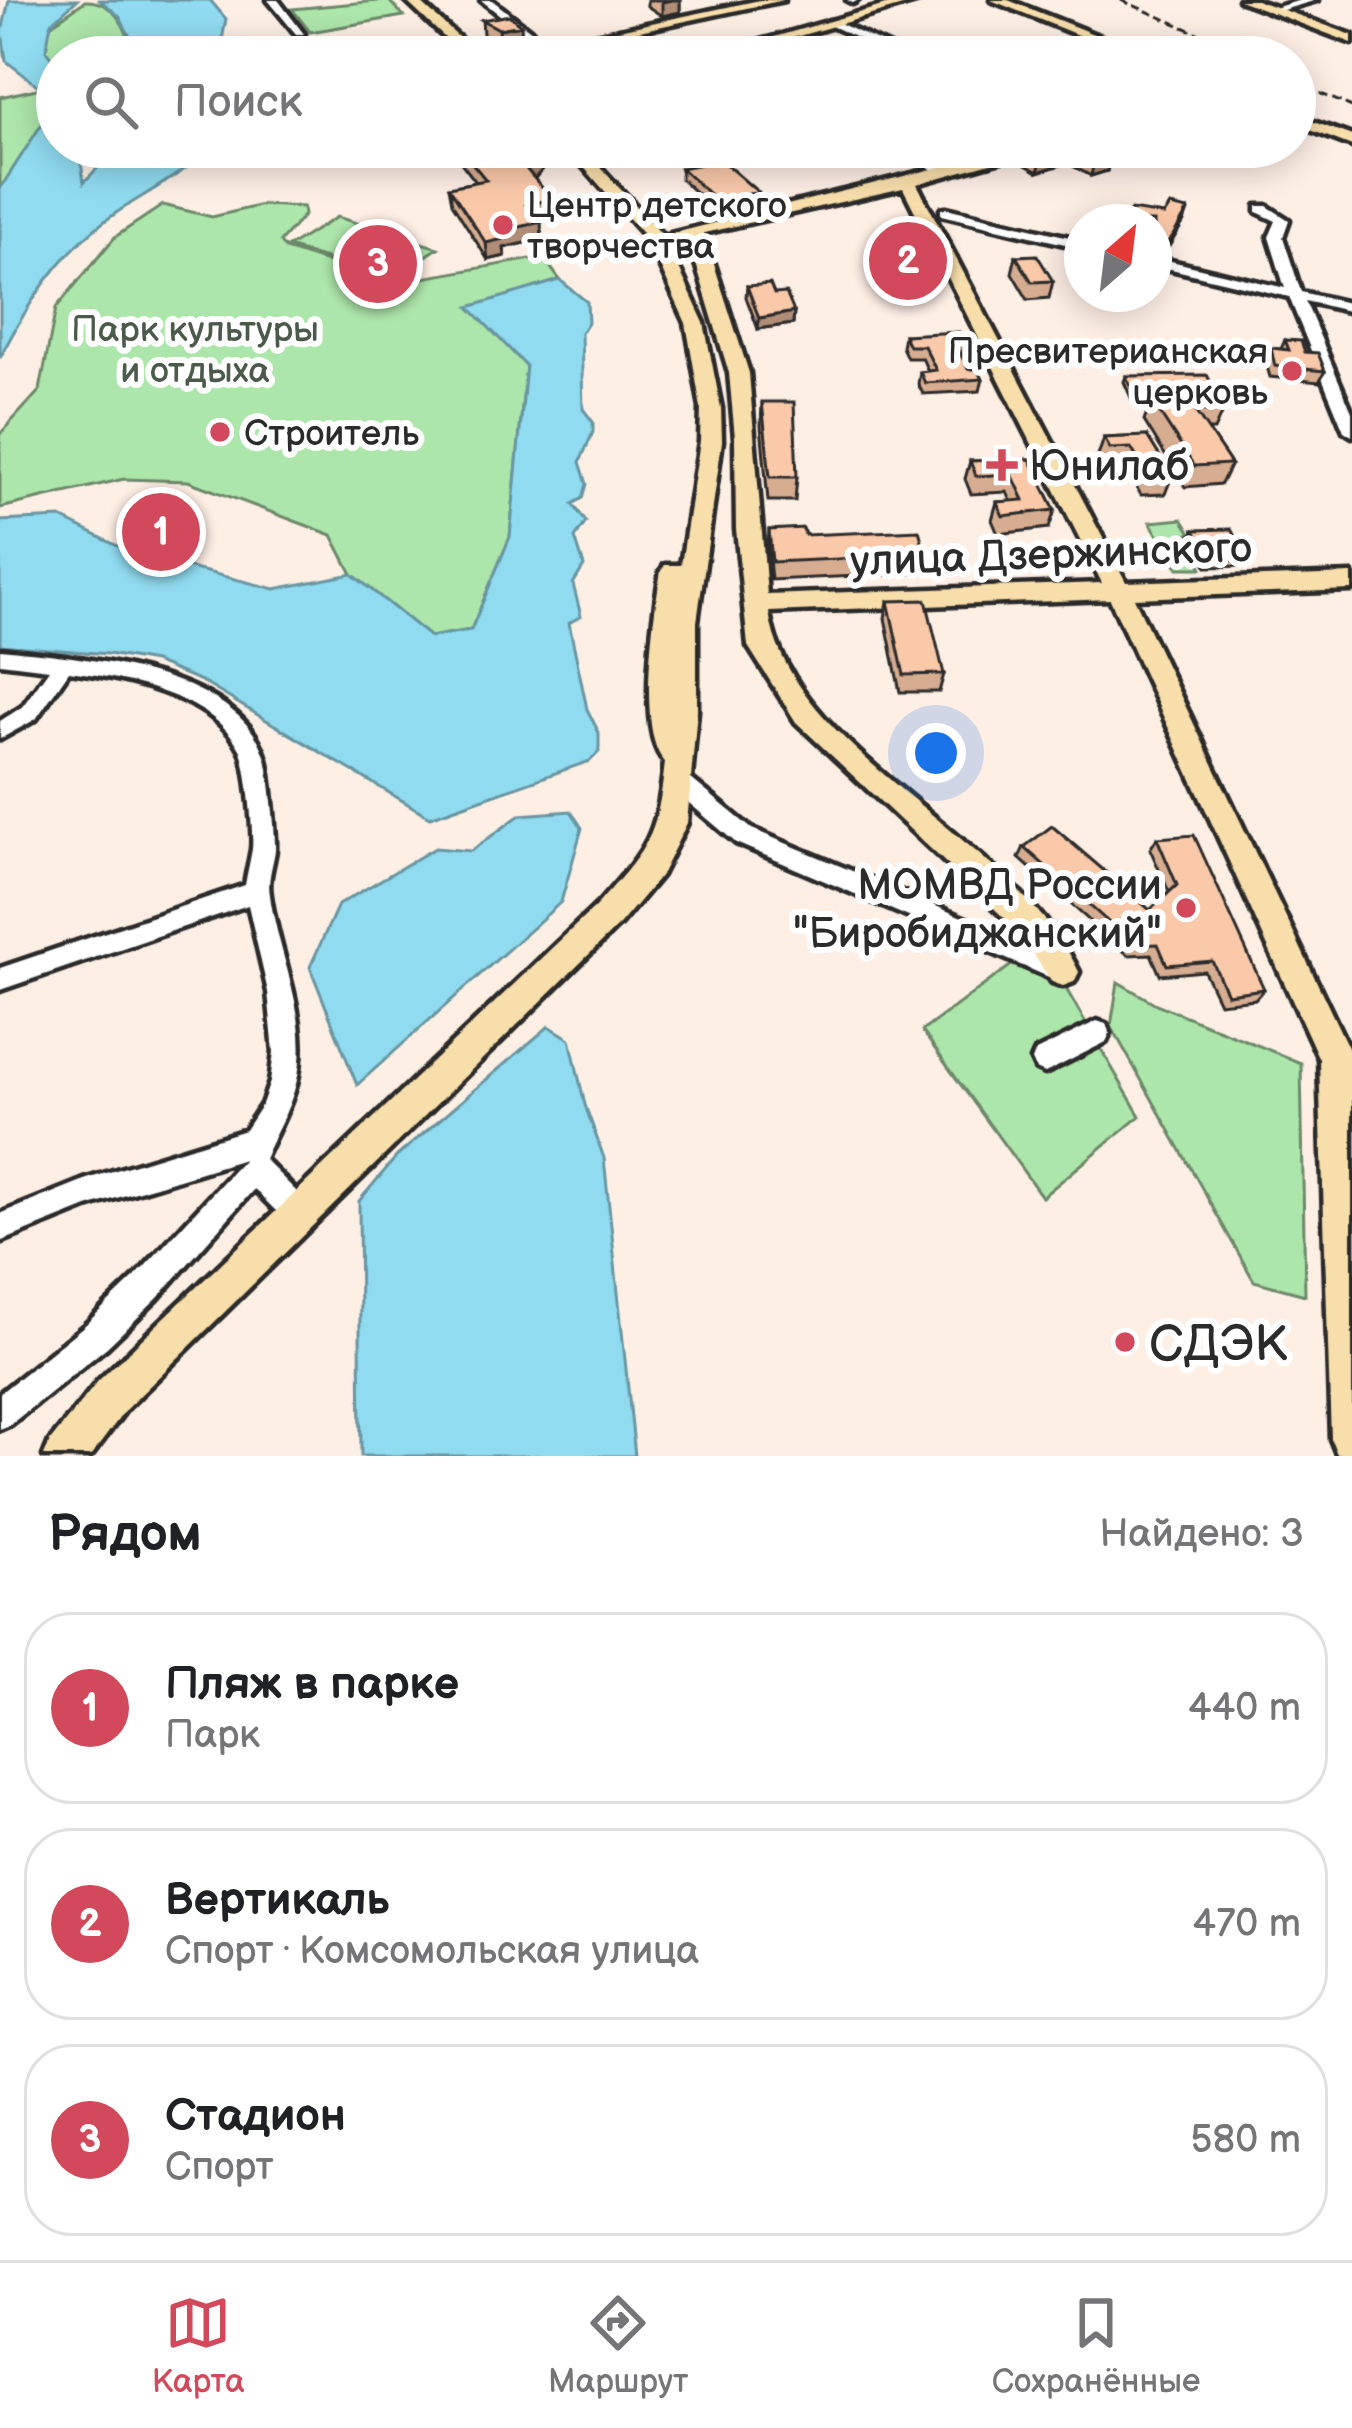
<!DOCTYPE html>
<html lang="ru">
<meta charset="utf-8">
<style>
body{margin:0;font-family:"Balsamiq Sans",sans-serif;background:#f6f6f6;color:#202124}
.compass{position:absolute;left:1064px;top:204px;width:108px;height:108px;border-radius:50%;background:#fff;box-shadow:0 6px 30px #0003;rotate:28deg}
.you{position:absolute;left:936px;top:753px;width:42px;height:42px;margin:-30px;border:9px solid #fff;border-radius:50%;background:#1a73e8;box-shadow:0 0 0 18px #1a73e833}
.badge{display:grid;place-items:center;width:78px;height:78px;border-radius:50%;background:#d1495b;color:#fff;font-size:39px;font-weight:700}
.pin{position:absolute;translate:-50% -50%;border:6px solid #fff;box-shadow:0 3px 12px #0006}
.list{margin:0;padding:0;list-style:none}
h2{display:flex;justify-content:space-between;align-items:center;height:156px;margin:0;padding:0 48px;font-size:51px}
h2 small{font-size:39px;font-weight:400;color:#757577}
.list li{display:grid;grid-template-columns:78px 1fr auto;gap:36px;align-items:center;box-sizing:border-box;height:192px;margin:0 24px 24px;padding:0 24px;border:3px solid #e0e0e0;border-radius:48px}
.list b{display:block;font-size:45px;white-space:nowrap}
.list p{margin:0;font-size:39px;white-space:nowrap;color:#757577}
.list em{font-size:39px;font-style:normal;color:#757577}
.icon{flex:none;width:66px;height:66px;fill:none;stroke:currentColor;stroke-width:2;stroke-linecap:round;stroke-linejoin:round}
.map{position:relative;flex:none;width:1352px;height:1456px;overflow:hidden}
.search{position:absolute;background:#fff;box-shadow:0 6px 30px #0003;left:36px;right:36px;top:36px;height:132px;display:flex;align-items:center;gap:30px;box-sizing:border-box;padding:0 42px;border-radius:66px;color:#757577;font-size:45px}
.sheet{height:804px;background:#fff}
nav{display:flex;justify-content:space-around;align-items:center;box-sizing:border-box;height:168px;border-top:3px solid #e0e0e0;background:#fff;font-size:33px;color:#757577}
nav a{display:grid;justify-items:center;gap:6px}
nav .on{color:#d1495b}
.map>svg:first-child{display:block}
.green{fill:#ade6aa;stroke:#6c886a;stroke-width:3}
.water{fill:#90dbf0;stroke:#6895a1;stroke-width:3}
.lines{fill:none;stroke-linecap:round;stroke-linejoin:round}
.minor-casing{stroke:#2b2b2b;stroke-width:9}
.major-casing{stroke:#2b2b2b;stroke-width:9}
.minor{fill:#fff;fill-rule:evenodd}
.major{fill:#f8deab;fill-rule:evenodd}
.rail{stroke:#2b2b2b;stroke-width:3;stroke-dasharray:9 4.5;stroke-linecap:butt}
.wall{fill:#d7ad91;stroke:#2b2b2b;stroke-width:3}
.shaded-wall{fill:#af8d76;stroke:#2b2b2b;stroke-width:3}
.building{fill:#fac9a9;stroke:#2b2b2b;stroke-width:3}
.poi-dot{fill:#d1495b;stroke:#fff;stroke-width:4.5}
.labels{text-anchor:middle;stroke-width:12;stroke-linejoin:round;paint-order:stroke}
.far-poi-label{font-size:36px;fill:#2b2b2b;stroke:#fff;text-anchor:start}
.far-park-label{font-size:36px;fill:#4c5a4b;stroke:#fff}
.poi-label{font-size:42px;fill:#2b2b2b;stroke:#fff;text-anchor:start}
.street-label{font-size:42px;fill:#2b2b2b;stroke:#fff}
.near-poi-label{font-size:51px;fill:#2b2b2b;stroke:#fff;text-anchor:start}
</style>
<div class="map">
<svg width="1352" height="1456" viewBox="0 0 1352 1456">
<rect width="100%" height="100%" fill="#feefe5"/>
<filter id="ink" filterUnits="userSpaceOnUse"><feTurbulence type="fractalNoise" baseFrequency=".00833" numOctaves="2"/><feDisplacementMap in="SourceGraphic" scale="24" xChannelSelector="R" yChannelSelector="G"/><feConvolveMatrix kernelMatrix="1 2 1 2 8 2 1 2 1" color-interpolation-filters="sRGB"/></filter>
<g filter="url(#ink)">
<path class="green" d="M388,0L404,16L310,32L292,9Z
M85,1C116,0 128,31 135,57H57V64L46,51L49,26Z
M41,88L47,116L0,189V97Z
M163,205L212,217L262,205L303,207L304,215L280,242L285,249L394,283L543,257L560,280L470,307L526,366L510,537L471,630L430,637L352,574L332,535L188,481L124,479L0,508V434L40,390L56,308L115,237Z
M337,217L438,248L391,280L288,247Z
M1182,519L1191,533L1186,535L1202,568H1178L1150,522Z
M1040,944L1140,1116L1042,1197L922,1031Z
M1118,982L1156,1004L1301,1063L1305,1295L1254,1281L1111,1026Z"/>
<path class="water" d="M9,0H77L51,23L46,50L57,67V147H95L81,162L84,182L118,147H202L199,158C174,179 146,193 119,211C64,247 29,300 0,358V189L47,116L41,88L6,61L2,32Z
M100,0H210L226,19L219,57H141L119,16Z
M560,280L587,302L588,322L581,333L583,409L593,422V432L580,462L587,484L583,498L573,504L586,522L575,538L584,566L573,584L581,616L569,623L587,709L599,733V752L590,761L430,817L199,680L154,662L108,654L0,645V521L61,518L134,554L275,589L352,574L430,637L471,630L510,537L526,366L469,307Z
M571,811L582,828L561,902L357,1085L310,967L338,905L435,848L471,851L520,815Z
M549,1026L570,1039L585,1105L604,1158L635,1456H361L359,1201L397,1156Z"/>
<g class="lines">
<defs>
<path id="minor" d="M268,0H278L304,34H296Z
M481,0H492L565,57H553Z
M847,0H858L853,3Z
M1301,0H1317L1272,13L1267,10Z
M829,21H835L912,57H898L829,25Z
M770,44L791,57H779L769,51L752,55L747,52Z
M897,147H911L935,162L945,160L927,147H941L961,161L933,170Z
M1257,206H1267L1289,220L1283,237L1301,292L1352,304V312L1305,301L1352,412V436L1344,431L1289,297L1154,265V257L1285,288L1269,237L1276,221L1257,212Z
M946,208L1082,240V248L941,215V209Z
M0,649C76,657 240,668 266,759C270,773 276,837 275,850C273,865 267,879 270,895C278,957 313,1021 296,1084C289,1111 274,1135 264,1159L308,1203L312,1213L308,1223L298,1227L288,1223L254,1189L157,1299L107,1347L11,1424L0,1429V1393L85,1325L135,1277L244,1159L87,1207L0,1242V1214L87,1179L245,1130L262,1104L270,1082L274,1052L268,992L248,905L0,990V968L245,885C247,873 250,861 252,849C254,834 247,761 240,749C212,695 123,678 69,671L36,719L0,739V721L22,707L49,669L0,663Z
M677,771L685,774L752,829L1069,962L1072,970L1069,978L1060,981L1051,978L736,843L669,786L666,780L669,774Z
M1097,1021L1106,1024L1110,1033L1106,1042L1045,1073L1036,1069L1032,1060L1036,1051Z"/>
<path id="major" d="M405,0H418L480,57H465Z
M760,0H784L518,57H492Z
M903,0H923L727,57H705Z
M991,0H1008L1151,57H1132Z
M1239,0H1256L1352,35V43Z
M1295,115L1352,136V146L1295,124Z
M566,147H582L665,238L704,323L721,408L722,441L697,622V711L687,823L661,875L620,924L126,1409L91,1456H44L50,1441L98,1381L598,904C648,847 657,839 665,762C636,733 654,611 661,571L665,565H681L700,441L701,408L686,323L648,240Z
M1021,147H1047L917,184L1126,582L1352,574V590L1134,598L1352,1056V1456L1337,1454L1331,1439L1319,1059L1110,599L769,612C787,750 1019,842 1079,972L1074,982L1063,986L1052,982L1017,930L796,722L748,646L736,529L735,438L729,373L688,237L678,239L670,234ZM903,188L1102,583L767,595L749,373L704,233Z"/>
</defs>
<use href="#minor" class="minor-casing"/>
<use href="#major" class="major-casing"/>
<use href="#minor" class="minor"/>
<use href="#major" class="major"/>
<path class="rail" d="M1121,0L1253,57
M1295,83L1352,107"/>
</g>
<path class="wall" d="M647,0H680V12L662,16L647,6Z
M482,20L522,40L500,44L483,34Z
M801,47L843,57H800Z
M457,147H535L543,169L534,179L554,216L538,219L542,239L504,248L505,256L488,260L452,203L449,187L476,182L459,160Z
M1031,147H1138L1111,157L1107,171L1091,176L1067,163L1038,172L1024,164L1028,148Z
M681,168L758,192L757,203L717,212L681,179Z
M1188,210L1184,221L1165,253L1154,251V222L1164,215Z
M1016,256L1053,281L1049,298L1028,300L1012,273Z
M747,286L774,294L794,312L793,324L758,329L746,297Z
M904,335L965,343L962,354H960L968,369L983,379L980,391L923,394L918,384L920,372L928,371L922,358H907L902,347Z
M1285,340L1305,352L1325,371L1319,382L1270,377L1265,360L1271,348L1281,349Z
M1126,376L1217,394L1215,398L1223,410L1214,430H1208L1231,464L1221,484L1185,487L1144,421L1152,401L1177,400H1132L1124,382Z
M762,402L797,477L795,501H768L761,426Z
M1147,436L1172,476L1165,494L1141,495L1124,466L1104,467L1098,456L1104,438Z
M1030,459L1055,510L1049,528L998,534L992,520L997,502L1011,501L1007,492L971,494L965,479L970,461Z
M769,530L805,535L926,555L922,573L771,580L768,548Z
M1194,530L1247,560L1244,566L1207,567L1191,536Z
M888,601L944,674L939,692H900L885,618Z
M1157,838L1264,989L1255,999L1219,1003L1204,971L1160,975L1151,954L1128,955L1019,858L1024,847L1150,910L1169,892L1150,849Z"/>
<path class="shaded-wall" d="M672,0H680V12L662,16V2Z
M521,25L522,40L500,44L499,29Z
M1071,147L1067,163L1038,172L1042,156Z
M1097,147H1138L1111,157L1107,171L1091,176Z
M541,153L543,169L528,186L527,170Z
M758,192L757,203L717,212V201Z
M552,199L554,216L528,221L526,205Z
M1188,210L1184,221L1165,253L1169,242Z
M541,222L542,239L504,248L505,256L488,260L486,243L497,232Z
M794,312L793,324L758,329L759,318Z"/>
<path class="building" d="M509,15L521,25L499,29L482,20Z
M544,42L566,57H522L515,51Z
M820,43L843,57H817L801,47Z
M459,147H535L541,153L527,170L552,199L526,205L541,222L497,232L503,239L486,243L449,187L486,180Z
M1031,147H1070L1042,156L1028,148Z
M1071,147H1098L1111,155L1096,160Z
M721,160L758,192L717,201L681,168Z
M1170,206L1188,210L1169,242L1154,239V222H1122L1131,210L1164,215Z
M1037,255L1053,281L1032,282L1016,256Z
M770,284L774,294L786,293L794,312L759,318L747,286Z
M959,332L965,343H955L968,369H977L983,379L925,383L920,372L936,370L924,346H909L904,335Z
M1285,340L1301,341L1305,352L1318,353L1325,371L1275,366L1271,348L1289,350Z
M1207,375L1217,394H1134L1126,376Z
M1215,398L1223,410L1195,411L1231,464L1194,466L1152,401Z
M762,402H794L797,477H770Z
M1147,436L1172,476L1149,477L1131,448L1110,449L1104,438Z
M1030,459L1055,510L1003,516L997,502L1024,500L1012,474L976,476L970,461Z
M803,528L805,535L919,530L926,555L772,562L769,530Z
M1231,529L1247,560L1210,561L1194,530Z
M926,600L944,674L904,675L888,601Z
M1052,826L1150,910L1177,885L1157,838L1194,835L1264,989L1227,994L1212,961L1167,965L1158,944L1134,945L1024,847Z"/>
</g>
<g class="poi-dot">
<circle cx="503" cy="225" r="12"/>
<circle cx="1292" cy="371" r="12"/>
<circle cx="220" cy="432" r="12"/>
<path d="M996 447h12v12h12v12h-12v12h-12v-12h-12v-12h12z"/>
<circle cx="1186" cy="908" r="12"/>
<circle cx="1125" cy="1342" r="12"/>
</g>
<g class="labels">
<g class="far-poi-label">
<text x="527" y="217">Центр детского<tspan x="527" dy="41">творчества</tspan></text>
<text x="1268" y="363" text-anchor="end">Пресвитерианская<tspan x="1268" dy="41">церковь</tspan></text>
<text x="244" y="445">Строитель</text>
</g>
<g class="far-park-label">
<text x="195" y="341">Парк культуры<tspan x="195" dy="41">и отдыха</tspan></text>
</g>
<g class="poi-label">
<text x="1029" y="480">Юнилаб</text>
<text x="1162" y="899" text-anchor="end">МОМВД России<tspan x="1162" dy="48">"Биробиджанский"</tspan></text>
</g>
<g class="street-label">
<text transform="translate(1051 553) rotate(-2)" y="15">улица Дзержинского</text>
</g>
<g class="near-poi-label">
<text x="1149" y="1360">СДЭК</text>
</g>
</g>
</svg>
<svg class="compass" viewBox="-18 -18 36 36"><path d="M0-13l5 13h-10z" fill="#e53935"/><path d="M0 13l5-13h-10z" fill="#757577"/></svg>
<div class="you"></div>
<div class="pin badge" style="left:161px;top:532px">1</div>
<div class="pin badge" style="left:908px;top:261px">2</div>
<div class="pin badge" style="left:378px;top:264px">3</div>
<div class="search"><svg class="icon" aria-label="search" viewBox="0 0 24 24"><circle cx="10" cy="10" r="6"/><path d="M15 15l6 6"/></svg>Поиск</div>
</div>
<section class="sheet">
<h2>Рядом<small>Найдено: 3</small></h2>
<ul class="list">
<li><span class="badge">1</span><div><b>Пляж в парке</b><p>Парк</p></div><em>440 m</em></li>
<li><span class="badge">2</span><div><b>Вертикаль</b><p>Спорт · Комсомольская улица</p></div><em>470 m</em></li>
<li><span class="badge">3</span><div><b>Стадион</b><p>Спорт</p></div><em>580 m</em></li>
</ul>
</section>
<nav>
<a class="on"><svg class="icon" aria-label="map" viewBox="0 0 24 24"><path d="M3 6l6-2 6 2 6-2v14l-6 2-6-2-6 2zM9 4v14M15 6v14"/></svg>Карта</a>
<a><svg class="icon" aria-label="directions" viewBox="0 0 24 24"><path d="M12 3l9 9-9 9-9-9zM9 14v-3h6M13 9l2 2-2 2"/></svg>Маршрут</a>
<a><svg class="icon" aria-label="saved" viewBox="0 0 24 24"><path d="M7 4h10v16l-5-4-5 4z"/></svg>Сохранённые</a>
</nav>
